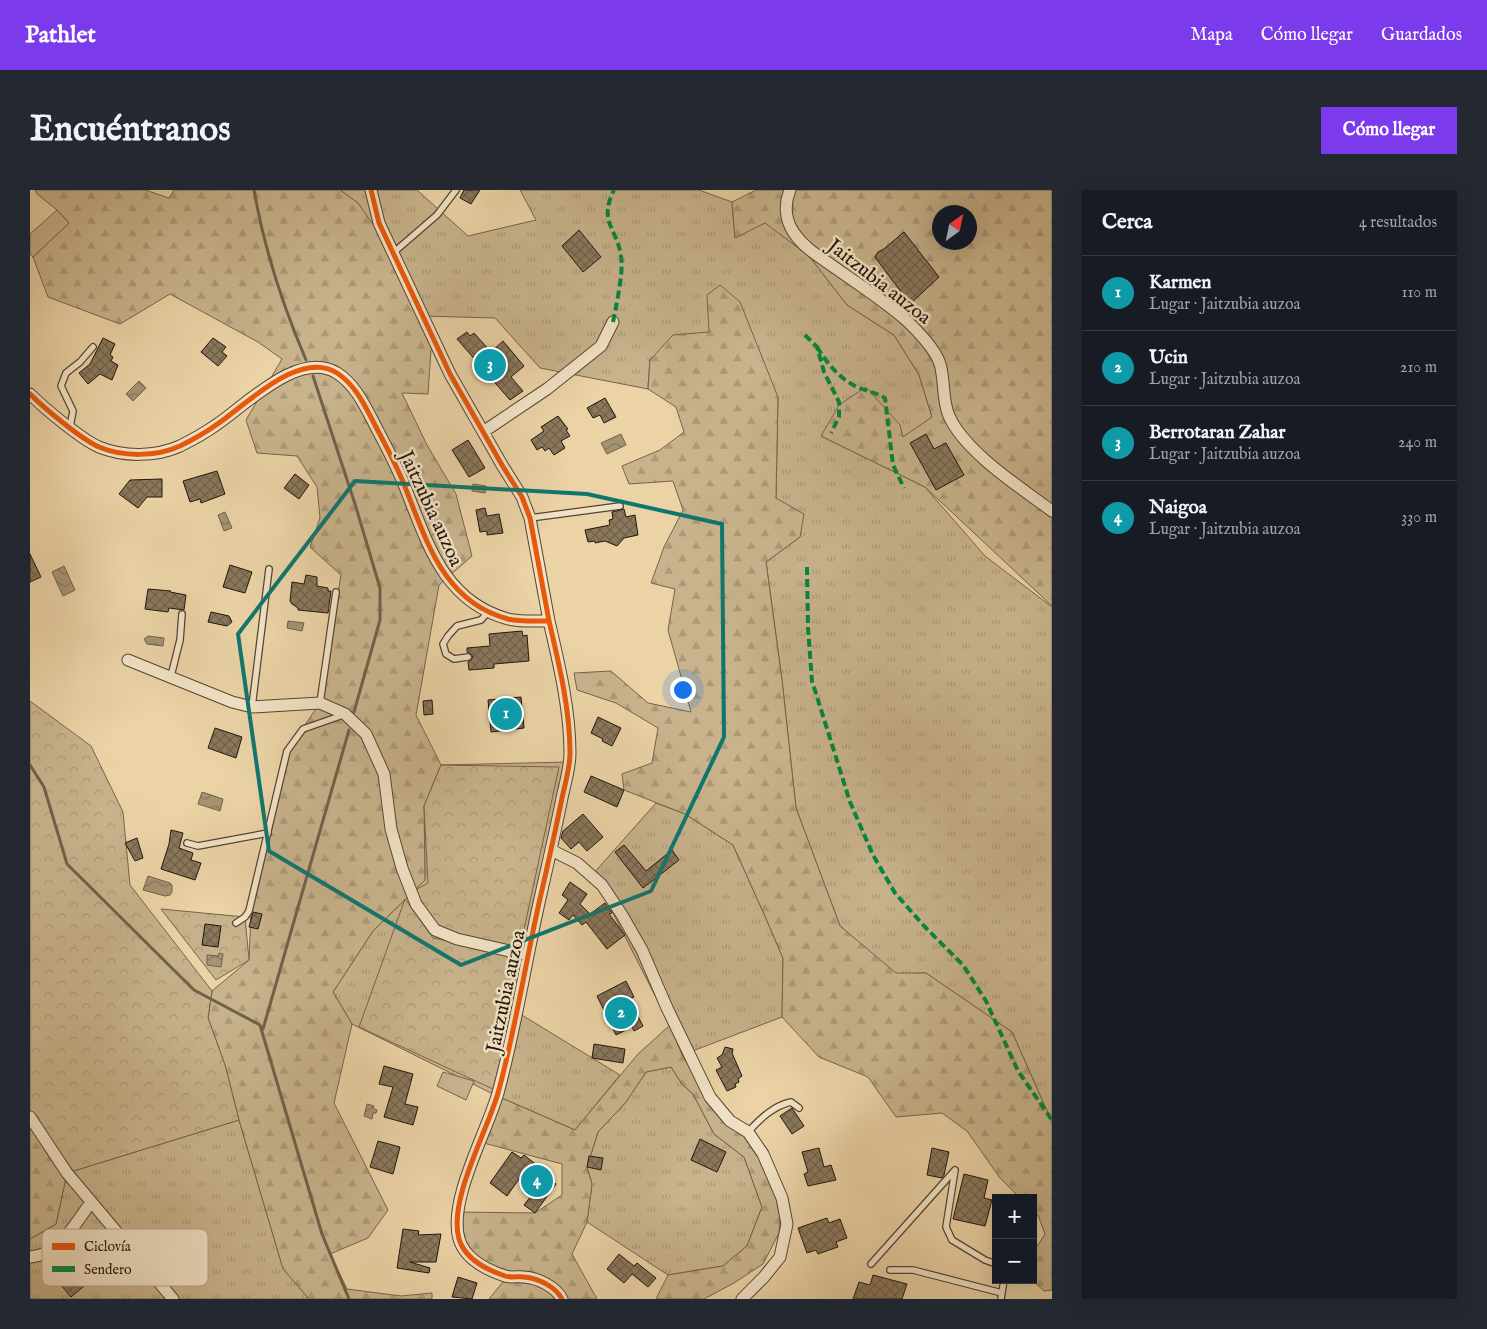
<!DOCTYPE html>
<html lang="es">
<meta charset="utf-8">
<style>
body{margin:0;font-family:"IM FELL English",serif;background:#242831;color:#f1f3f6}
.controls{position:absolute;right:15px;bottom:15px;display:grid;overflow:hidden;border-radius:0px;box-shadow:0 5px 20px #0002}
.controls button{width:45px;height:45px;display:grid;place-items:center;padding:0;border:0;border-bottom:1px solid #363941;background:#171b24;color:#f1f3f6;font:25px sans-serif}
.compass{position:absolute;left:902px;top:15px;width:45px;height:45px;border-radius:50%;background:#171b24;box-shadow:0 5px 20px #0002;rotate:33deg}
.you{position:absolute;left:652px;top:499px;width:18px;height:18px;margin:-12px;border:4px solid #fff;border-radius:50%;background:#1a73e8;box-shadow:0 0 0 8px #1a73e833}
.badge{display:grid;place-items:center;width:32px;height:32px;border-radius:50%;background:#7c3aed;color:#fff;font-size:16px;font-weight:700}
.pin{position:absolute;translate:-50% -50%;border:2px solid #fff;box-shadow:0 1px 5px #0006}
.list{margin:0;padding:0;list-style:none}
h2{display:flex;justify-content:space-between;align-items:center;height:65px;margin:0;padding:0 20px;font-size:21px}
h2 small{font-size:16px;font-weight:400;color:#9ea1a6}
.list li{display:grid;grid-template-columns:32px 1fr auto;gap:15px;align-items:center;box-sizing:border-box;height:75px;padding:0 20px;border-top:1px solid #363941}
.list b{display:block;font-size:19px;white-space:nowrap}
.list p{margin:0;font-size:16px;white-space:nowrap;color:#9ea1a6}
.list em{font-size:16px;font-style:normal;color:#9ea1a6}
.map{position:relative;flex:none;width:1022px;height:1109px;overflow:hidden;border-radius:0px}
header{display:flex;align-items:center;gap:30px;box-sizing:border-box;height:70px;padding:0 25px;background:#7c3aed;color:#fff}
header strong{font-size:24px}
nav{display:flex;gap:28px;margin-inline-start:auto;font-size:18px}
.intro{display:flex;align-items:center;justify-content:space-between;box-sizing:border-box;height:120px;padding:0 30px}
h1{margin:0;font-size:35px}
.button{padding:12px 22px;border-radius:0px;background:#7c3aed;color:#fff;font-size:18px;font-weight:700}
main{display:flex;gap:30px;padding:0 30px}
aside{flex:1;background:#171b24;border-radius:0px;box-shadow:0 5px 20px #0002}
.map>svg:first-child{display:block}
.grass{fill:url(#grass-tufts);stroke:#74644c}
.forest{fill:url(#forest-firs);stroke:#74644c;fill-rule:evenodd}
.park{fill:url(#park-crowns);stroke:#74644c}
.pitch{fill:#c8b38c;stroke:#74644c}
.water{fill:url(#water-waves);stroke:#70614a}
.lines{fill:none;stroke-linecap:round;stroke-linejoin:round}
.stream{stroke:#70614a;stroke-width:3}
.building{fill:url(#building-cross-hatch);stroke:#20160d}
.service-casing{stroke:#534533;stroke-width:8}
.minor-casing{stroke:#534533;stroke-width:13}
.service{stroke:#f2e2c5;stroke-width:5.5}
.minor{stroke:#f2e2c5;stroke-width:11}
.quiet{stroke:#00873e;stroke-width:4;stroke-dasharray:8 4;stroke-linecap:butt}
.cycleway-casing{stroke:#f2e2c5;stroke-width:8}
.cycleway{stroke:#e8590c;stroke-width:5}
.marked{fill:none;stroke:#0f766e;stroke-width:4;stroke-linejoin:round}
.labels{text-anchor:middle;stroke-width:5;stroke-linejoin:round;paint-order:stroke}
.street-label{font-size:20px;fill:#20160d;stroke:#f2e2c5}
.key{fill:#f2e2c5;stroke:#b3a58e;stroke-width:1}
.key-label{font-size:14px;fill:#20160d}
</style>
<header>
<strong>Pathlet</strong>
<nav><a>Mapa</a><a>Cómo llegar</a><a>Guardados</a></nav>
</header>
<div class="intro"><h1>Encuéntranos</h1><a class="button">Cómo llegar</a></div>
<main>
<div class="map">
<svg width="1022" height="1109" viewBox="0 0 1022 1109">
<defs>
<pattern id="grass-tufts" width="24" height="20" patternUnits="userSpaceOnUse" patternTransform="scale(1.25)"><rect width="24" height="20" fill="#c8b38c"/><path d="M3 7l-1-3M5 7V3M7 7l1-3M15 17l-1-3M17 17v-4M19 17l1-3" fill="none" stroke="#ac9978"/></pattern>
<pattern id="forest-firs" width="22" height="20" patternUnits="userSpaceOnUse" patternTransform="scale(1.25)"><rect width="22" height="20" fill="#c8b38c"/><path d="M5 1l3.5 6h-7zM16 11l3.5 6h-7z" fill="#ac9978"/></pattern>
<pattern id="park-crowns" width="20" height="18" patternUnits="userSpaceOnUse" patternTransform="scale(1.25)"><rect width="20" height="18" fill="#c8b38c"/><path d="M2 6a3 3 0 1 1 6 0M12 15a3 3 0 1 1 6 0" fill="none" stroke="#ac9978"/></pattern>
<pattern id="water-waves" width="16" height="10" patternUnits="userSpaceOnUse" patternTransform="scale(1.25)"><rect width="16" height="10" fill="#a69372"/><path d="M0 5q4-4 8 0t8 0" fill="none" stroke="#87775c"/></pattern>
<pattern id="building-cross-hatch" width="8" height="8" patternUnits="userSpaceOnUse" patternTransform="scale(1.25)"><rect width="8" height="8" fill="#8a785d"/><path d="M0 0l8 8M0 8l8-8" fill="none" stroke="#70614b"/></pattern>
</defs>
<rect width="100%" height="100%" fill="#ebd3a6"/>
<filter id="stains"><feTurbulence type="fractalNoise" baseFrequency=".004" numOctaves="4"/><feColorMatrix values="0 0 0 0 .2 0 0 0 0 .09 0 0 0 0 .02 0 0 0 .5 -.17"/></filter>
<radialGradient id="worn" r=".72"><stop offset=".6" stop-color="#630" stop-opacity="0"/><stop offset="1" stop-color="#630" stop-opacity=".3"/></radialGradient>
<path class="grass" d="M310,0H387L438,46L506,30L490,0H669L702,12L705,48L735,32L779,66L817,115L864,145L889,185L902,227L873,248L791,246L895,297L955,366L1022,417V932L982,842L896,783L866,784L810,736L766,618L752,490L736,372L770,347L746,308L748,207L679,142L620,169L618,199L510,178L465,128L392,126L328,13Z
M538,572L487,822L590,885L545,940L467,906L322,834L303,802L343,741L395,690L394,616L411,575Z
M626,613L655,624L703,655L734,724L753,768L752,827L652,865L640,835L563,684Z
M641,877L652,894L663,904L684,944L714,967L732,1017L717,1056L693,1076L638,1085L557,1032L562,994L557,977L568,942L596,912L616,882Z
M209,930L253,1078L279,1109H0V1049L26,1034L37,983Z"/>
<path class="forest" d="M5,0H115L139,8L144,0H310L328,13L363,63L402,146L398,204L372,203L397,255L426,304L442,366L409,395L386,525L411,575L394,616L395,690L343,741L303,802L322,834L304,913L358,1020L338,1048L300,1064L317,1099L371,1106L402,1103V1109H279L253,1079L209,930L195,875L178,828L182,801L219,770L221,723L257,561L290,513L311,385L280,357L290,328L287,297L267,266L227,263L216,230L252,169L228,152L140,104L90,134L18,107L3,67L39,33L27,20L7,4Z
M726,0H1022V416L895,297L791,246L809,215L836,197L870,235L873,247L902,227L889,185L864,145L817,115L779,66L735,33L705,48L702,12ZM909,22H939V52H909Z
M690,95L710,112L748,207L746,308L774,324L770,347L736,372L752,490L766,618L810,736L866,783H896L982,842L1022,932V1100L1014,1101L1002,1090L1003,1063L1015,1044L1008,1025L1003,1021V1008H990L970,988L937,941L912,923L866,927L838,887L789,867L752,827L753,768L734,724L703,655L655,624L594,600L592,584L622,573L628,538L586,513L547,500L544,483L581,481L618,513L661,522L638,440L645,399L621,393L634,357L653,320L643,291L599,294L592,276L630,260L654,242L646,217L618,199L620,170L643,145L679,142L677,105Z
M640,835L652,865L680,907L718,942L752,1008L749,1043L733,1074L704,1093L674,1109H626L638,1085L693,1076L717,1056L732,1017L714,967L684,944L663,904L652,894L641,877L616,882L596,912L568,942L557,977L562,994L557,1032L542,1064L567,1109H459L477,1087L438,1066L427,1022L505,1023L532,1005V974L450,952L467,906L545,940L608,864Z
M0,932L37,983L26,1034L0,1049Z"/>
<path class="park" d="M0,511L61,556L93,622L100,695L182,801L178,828L195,875L209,930L37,983L0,931Z
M411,575L529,577L490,758L405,740L385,700L398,693L394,616Z
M375,709L403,748L497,765L463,899L329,837Z
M131,719L215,727L219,770L186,790Z"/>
<path class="pitch" d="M27,20L39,33L3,67L0,64V44Z
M413,882L444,891L436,910L407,896Z"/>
<path class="water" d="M109,191L116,198L103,211L96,204Z
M591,244L596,255L577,264L571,253Z
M443,294L456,296L455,303L442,301Z
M195,322L202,338L194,341L188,325Z
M34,376L45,400L33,406L22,382Z
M258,431L274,433L272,441L257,438Z
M118,446L134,448L133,456L117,454L114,449Z
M172,602L193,609L190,621L168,614Z
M118,686L140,693L142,695V702L140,705L135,706L113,700Z
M189,763L193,764L191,777L177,775V765L188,766Z
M337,914L344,916L343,918L347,920L346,923H343L342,929L334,926Z"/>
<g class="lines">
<path class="stream" d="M224,0C234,58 253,116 276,170
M283,186L325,314L350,398V430L324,522
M0,575L14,597L37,674L164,800L230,835L292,1044L319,1109
M233,839L319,540"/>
</g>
<path class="building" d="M434,0H450L441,14L430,8Z
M549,40L571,67L553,82L532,56Z
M874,42L909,87L880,114L845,67L848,62L854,59Z
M437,142L440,146L444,143L461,162L473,151L494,176L481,187L493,201L480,210L427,149Z
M73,148L85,154L80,165L83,167L81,171L88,175L82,190L70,184L58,194L49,183L60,174Z
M183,148L196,157L192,162L197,166L188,176L171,162Z
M575,208L586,227L574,233L570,225L563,228L557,218Z
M528,226L538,239L536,240L540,246L531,251L535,258L524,265L519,258L515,261L512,257L507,260L501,250L514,241L511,237Z
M896,244L904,259L916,253L934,285L906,300L880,253Z
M438,250L455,278L439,287L422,260Z
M187,281L195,304L171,313L170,309L160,312L153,291Z
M265,284L279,295L269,309L254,298Z
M132,289V307H117L108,318L89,304L100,290Z
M455,318L457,326L469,324L473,343L457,345V341L450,342L446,320Z
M594,319L596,327L605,325L608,345L594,348L587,356L575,351L565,353V351L558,352L555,340L580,335L579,330L583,329L582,322Z
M0,364L11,387L0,392Z
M200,375L222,382L215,403L193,397Z
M276,385L287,387V396L298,398V401H301L298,423L268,420V418L262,414L260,411L262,392L274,394Z
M118,399L141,401L140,402L156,405L154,420L139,418L138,422L115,419Z
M181,422L199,426L202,432L197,436L178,432Z
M492,441L493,446L497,445L499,471L464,474V478L439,480L438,472L441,470L443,467L441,464L437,462V458L460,456L459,444Z
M491,507L494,538L461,542L458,510Z
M402,510L403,524L394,525L393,511Z
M568,527L591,538L582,556L572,551L573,549L561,543Z
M185,538L212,547L206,568L178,558Z
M561,586L594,600L587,617L554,602Z
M553,624L573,647L557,661L549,652L541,659L531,648L533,641Z
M141,640L153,643L149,658L163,663L161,670L171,673L165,690L131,679L139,654Z
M107,648L113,668L105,671L95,653Z
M594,655L616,681L642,660L649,670L613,698L585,662Z
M540,692L557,704L550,714L560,724L575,713L582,723L579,724L595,745L577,759L556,732L552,735L543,725L539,730L529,723L538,710L532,705Z
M223,722L232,724L228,739L219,737Z
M175,734L191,736L188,757L172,755Z
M596,791L604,807L599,809L613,836L604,841L602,837L586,845L567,806Z
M564,854L595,859L593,873L562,868Z
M695,857L703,859L702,863L712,886L708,889L709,892L705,894L706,897L697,901L686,880L692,877L687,868L692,865Z
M354,876L383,884L375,914L388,917L383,935L354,927L363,897L349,894Z
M762,918L774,936L762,944L750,926Z
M670,949L696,962L687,982L661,970Z
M348,951L370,957L363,984L340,977Z
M789,958L794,977L801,975L806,990L778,996L774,984L778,982L772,962Z
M902,958L919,962L914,985L912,988L897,985Z
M482,962L491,968L494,965L508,976L506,979L526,994L505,1023L494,1015L505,1001L489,989L477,1006L460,993Z
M559,966L573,968L571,980L557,977Z
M934,984L958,990L954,1008L962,1010L955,1036L923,1029Z
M797,1028L799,1033L810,1029L817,1048L806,1052L808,1057L788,1064L786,1060L777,1063L768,1038Z
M373,1039L389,1041L388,1045L411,1044L406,1072H380L400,1078L399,1083L367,1078Z
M589,1064L604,1076L607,1073L626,1088L618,1097L602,1084L594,1093L577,1079Z
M47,1065L65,1087L41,1107L24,1087L32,1081L30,1079Z
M843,1085L877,1094L872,1109H823L829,1092L840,1095Z
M428,1087L447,1093L442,1109L422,1107Z"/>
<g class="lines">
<defs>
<path id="service" d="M363,63L407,25L426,0
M40,237L43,221L31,196L36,183L50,172L63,157
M500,328L590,316
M438,467L424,469L416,464L413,454L418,446L427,436L451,430L458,422
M141,486L150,450L152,424
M290,513L306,402
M222,517L239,379
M157,653L168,656L238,643
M206,733L215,727L219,721L257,561L273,539L313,525
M718,942C730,929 743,916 761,912L769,918
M841,1074L925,980L916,1037L922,1050L955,1070L966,1074
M860,1080H883L972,1103
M971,1109L974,1090"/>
<path id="minor" d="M760,0C754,14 755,30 764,43C774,58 790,67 804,77C828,94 853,110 875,129C886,139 906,160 910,174C915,191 912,210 919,226C935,262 991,298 1022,321
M0,204C14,218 51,249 69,257C93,267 126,267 150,256C162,250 175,243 186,235C215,216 269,159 307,183C326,195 336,218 346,237C357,258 369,280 377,302C398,355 415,412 478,429C491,432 505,431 519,431L500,328L492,307L472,275L420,184L349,33L341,0
M453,242L517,199L571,156L583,132
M519,431C529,474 540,519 540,563C540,578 535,594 532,608C525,643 517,678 509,713C495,776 485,841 468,903C457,942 418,1010 429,1049C435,1069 457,1080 475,1086C481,1088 488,1086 494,1087C508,1088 526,1097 532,1109
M98,470L202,512L222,517L290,513L315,524L336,544L354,584L361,639L372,678L386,714L405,740L427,749L497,765
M521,660L547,673L572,695L592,725L612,760L637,818L680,907L700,931L718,942L733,964L752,1008L757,1034L750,1067L734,1087L712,1109
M0,927L37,983L143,1109
M0,1067C28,1066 46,1033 61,1012"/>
</defs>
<use href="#service" class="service-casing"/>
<use href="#minor" class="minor-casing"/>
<use href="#service" class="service"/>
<use href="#minor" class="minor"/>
<path class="quiet" d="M583,132C586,116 594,82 591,66C587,38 568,32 584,0
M775,145L787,157L794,182L809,212V227L801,243
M787,157C797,173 808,187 825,196C835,201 846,202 855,208L863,275L874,298
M777,377L778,438L782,491L820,612L843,665L865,703L895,737L933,775L956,811L988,881L1022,930"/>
<defs>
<path id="cycleway" d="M0,204C14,218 51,249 69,257C93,267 126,267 150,256C162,250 175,243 186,235C215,216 269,159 307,183C326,195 336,218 346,237C357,258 369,280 377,302C398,355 415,412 478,429C491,432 505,431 519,431L500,328L492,307L472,275L420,184L349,33L341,0
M519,431C529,474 540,519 540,563C540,578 535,594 532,608C525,643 517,678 509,713C495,776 485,841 468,903C457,942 418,1010 429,1049C435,1069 457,1080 475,1086C481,1088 488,1086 494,1087C508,1088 526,1097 532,1109"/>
</defs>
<use href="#cycleway" class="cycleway-casing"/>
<use href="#cycleway" class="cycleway"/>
</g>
<path class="marked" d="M325,291L557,304L692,334L694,547L621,701L431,775L239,661L208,444Z"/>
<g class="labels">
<g class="street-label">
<text transform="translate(850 91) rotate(38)" y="7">Jaitzubia auzoa</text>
<text transform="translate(402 318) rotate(65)" y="7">Jaitzubia auzoa</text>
<text transform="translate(475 801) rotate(-78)" y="7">Jaitzubia auzoa</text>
</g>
</g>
<rect x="12" y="1039" width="166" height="57" rx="8" class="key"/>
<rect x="22" y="1053" width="23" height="7" fill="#e8590c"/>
<rect x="22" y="1076" width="23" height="6" fill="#00873e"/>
<g class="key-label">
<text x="54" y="1061">Ciclovía</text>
<text x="54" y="1084">Sendero</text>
</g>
<rect width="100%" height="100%" filter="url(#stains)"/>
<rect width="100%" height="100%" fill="url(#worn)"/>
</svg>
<div class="controls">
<button>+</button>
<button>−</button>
</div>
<svg class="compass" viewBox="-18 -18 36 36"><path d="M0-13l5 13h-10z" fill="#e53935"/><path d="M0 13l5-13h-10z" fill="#9ea1a6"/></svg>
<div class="you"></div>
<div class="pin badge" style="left:476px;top:524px;background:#0f9aa8">1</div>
<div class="pin badge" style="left:591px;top:823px;background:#0f9aa8">2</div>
<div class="pin badge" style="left:460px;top:175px;background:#0f9aa8">3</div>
<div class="pin badge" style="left:507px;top:991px;background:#0f9aa8">4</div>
</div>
<aside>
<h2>Cerca<small>4 resultados</small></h2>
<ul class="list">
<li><span class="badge" style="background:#0f9aa8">1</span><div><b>Karmen</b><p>Lugar · Jaitzubia auzoa</p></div><em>110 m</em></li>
<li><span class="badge" style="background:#0f9aa8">2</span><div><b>Ucin</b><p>Lugar · Jaitzubia auzoa</p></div><em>210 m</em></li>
<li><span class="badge" style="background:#0f9aa8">3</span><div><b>Berrotaran Zahar</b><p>Lugar · Jaitzubia auzoa</p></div><em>240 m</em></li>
<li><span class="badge" style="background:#0f9aa8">4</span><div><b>Naigoa</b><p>Lugar · Jaitzubia auzoa</p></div><em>330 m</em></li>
</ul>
</aside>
</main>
